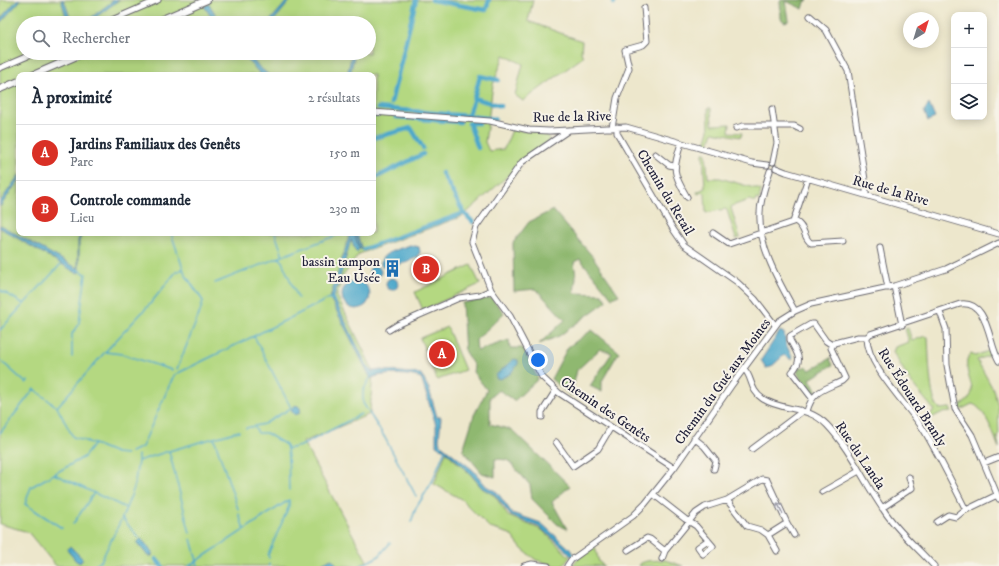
<!DOCTYPE html>
<html lang="fr">
<meta charset="utf-8">
<style>
body{margin:0;font-family:"IM FELL DW Pica",serif;background:#f2f2f3;color:#1f2937}
.controls{position:absolute;right:12px;top:12px;display:grid;overflow:hidden;border-radius:8px;box-shadow:0 2px 10px #0003}
.controls button{width:36px;height:36px;display:grid;place-items:center;padding:0;border:0;border-bottom:1px solid #e0e1e3;background:#fff;color:#1f2937;font:20px sans-serif}
.compass{position:absolute;left:903px;top:12px;width:36px;height:36px;border-radius:50%;background:#fff;box-shadow:0 2px 10px #0003;rotate:38deg}
.you{position:absolute;left:538px;top:360px;width:14px;height:14px;margin:-10px;border:3px solid #fff;border-radius:50%;background:#1a73e8;box-shadow:0 0 0 6px #1a73e833}
.badge{display:grid;place-items:center;width:26px;height:26px;border-radius:50%;background:#d93025;color:#fff;font-size:13px;font-weight:700}
.pin{position:absolute;translate:-50% -50%;border:2px solid #fff;box-shadow:0 1px 4px #0006}
.list{margin:0;padding:0;list-style:none}
h2{display:flex;justify-content:space-between;align-items:center;height:52px;margin:0;padding:0 16px;font-size:17px}
h2 small{font-size:13px;font-weight:400;color:#747a83}
.list li{display:grid;grid-template-columns:26px 1fr auto;gap:12px;align-items:center;box-sizing:border-box;height:56px;padding:0 16px;border-top:1px solid #e0e1e3}
.list b{display:block;font-size:15px;white-space:nowrap}
.list p{margin:0;font-size:13px;white-space:nowrap;color:#747a83}
.list em{font-size:13px;font-style:normal;color:#747a83}
.icon{flex:none;width:22px;height:22px;fill:none;stroke:currentColor;stroke-width:2;stroke-linecap:round;stroke-linejoin:round}
.map{position:relative;flex:none;width:999px;height:566px;overflow:hidden}
.search{position:absolute;background:#fff;box-shadow:0 2px 10px #0003;left:16px;top:16px;width:360px;height:44px;display:flex;align-items:center;gap:10px;box-sizing:border-box;padding:0 14px;border-radius:22px;color:#747a83;font-size:15px}
.panel{position:absolute;background:#fff;box-shadow:0 2px 10px #0003;left:16px;top:72px;width:360px;height:164px;border-radius:8px}
.map>svg:first-child{display:block}
.green{fill:#b4d881;stroke:#6b7d5e;fill-rule:evenodd}
.forest{fill:#8fb86f;stroke:#586d55}
.water{fill:#4da8cb;stroke:#386583}
.lines{fill:none;stroke-linecap:round;stroke-linejoin:round}
.stream{stroke:#4da8cb;stroke-width:1.5}
.canal{stroke:#4da8cb;stroke-width:4.5}
.minor-casing{stroke:#69676e;stroke-width:7}
.major-casing{stroke:#69676e;stroke-width:8}
.minor{stroke:#fff;stroke-width:5}
.major{stroke:#fff;stroke-width:6}
.oneway{stroke:#9c9ca7}
.labels{text-anchor:middle;stroke-width:4;stroke-linejoin:round;paint-order:stroke}
.street-label{font-size:14px;fill:#22223b;stroke:#f7f3e8}
.poi-label{font-size:14px;fill:#22223b;stroke:#f7f3e8;text-anchor:end}
</style>
<div class="map">
<svg width="999" height="566" viewBox="0 0 999 566">
<rect width="100%" height="100%" fill="#f7f3e8"/>
<filter id="ink" filterUnits="userSpaceOnUse"><feTurbulence type="fractalNoise" baseFrequency=".025" numOctaves="2"/><feDisplacementMap in="SourceGraphic" scale="8" xChannelSelector="R" yChannelSelector="G"/><feConvolveMatrix kernelMatrix="1 2 1 2 8 2 1 2 1" color-interpolation-filters="sRGB"/></filter>
<filter id="wash" filterUnits="userSpaceOnUse"><feTurbulence type="fractalNoise" baseFrequency=".012" numOctaves="4" result="noise"/><feDisplacementMap in="SourceGraphic" scale="16" xChannelSelector="R" yChannelSelector="G"/><feGaussianBlur stdDeviation="0.9" result="paint"/><feColorMatrix in="noise" values="0 0 0 0 0 0 0 0 0 0 0 0 0 0 0 0 0 1.4 0 .05"/><feComposite in="paint" operator="in"/></filter>
<g filter="url(#wash)">
<rect width="100%" height="100%" fill="#ede7cc"/>
<path class="green" d="M0,0H533L528,21L582,41L581,52L583,57L523,101L515,95L523,64L504,55L493,85L485,142L489,151L504,149L512,130L548,133L549,141L517,163L512,172L463,216L359,254L343,276L337,296L373,370L370,414L303,442L367,561L359,566H56L28,532L0,524ZM23,23H369V53H23ZM19,75H373V233H19Z
M708,108H711L712,125L730,124L729,132L742,133L741,137L713,132L708,147L704,146L709,130Z
M703,153H706L708,178H720L761,190L759,200L756,199L755,202L749,200L732,206L731,208L740,238L736,239L727,210L725,209L706,213L705,193L702,192L698,194L697,192L705,188Z
M471,265L480,284L423,310L415,292Z
M447,327L465,370L437,380L420,338Z
M908,328L912,341L925,336L928,337C929,350 929,404 940,409L950,408L952,412L941,413L923,422L922,420L932,413L934,410L910,381L893,352L895,347L909,342L905,329Z
M988,351L990,355L977,360L993,389L998,405L999,434L997,436L999,448C994,436 985,407 972,404L960,410L958,407C985,391 964,383 967,359L971,354L975,356Z
M446,452L470,474L482,488L495,496L508,516L542,530L570,557L563,566H557L536,560L522,549L510,534L490,528L461,499L434,484Z
M595,547L599,562L604,566H572L579,558Z
M665,560L683,566H639L641,563L647,561Z"/>
<path class="forest" d="M780,0H808L805,2L803,9L786,1L789,20L785,22L781,19Z
M553,210L593,257L619,295L612,298L580,259L574,262L576,277L574,293L602,294L607,301L559,336L539,344L565,320L536,289L514,291L513,243L529,222Z
M492,298L504,313L476,340L477,351L509,340L510,348H523L538,379L514,401L499,390L490,397V424L512,430L570,486L552,502L567,529L557,524L532,499L530,485L508,460L495,459V477L482,473L463,450L474,415L487,390L473,372L474,366L465,352L462,303Z
M592,330L619,352L602,381V392L590,386L612,353L600,349L577,370L571,396L551,379L568,347Z
M832,357L830,359L833,365L810,379L817,392L812,394L797,372L800,366L803,368L805,366L810,370Z"/>
<path class="water" d="M17,0H21L0,23V19Z
M61,0H64L72,23H68Z
M114,0H119L88,23H84Z
M288,0H291L272,23H268Z
M209,4L221,23H215L204,6Z
M241,53H248L257,65L269,75H261Z
M352,53H355L350,75H347Z
M929,104L935,118L928,121L924,111Z
M19,175V180L0,207V202Z
M0,225L77,268L78,267V240L82,233L79,242V273L75,272L0,228Z
M350,233H357L362,250L360,249L355,235L359,250L356,252L351,240L334,298L368,368L372,371L381,370L421,374L429,389L437,417H441L439,439L440,444L473,470L486,486L497,492L512,513L541,523L569,548L574,555L572,557L562,546L539,527L511,516L495,495L482,488L469,472L446,451L436,445V425L421,378C411,374 379,372 371,379L330,298Z
M410,245L419,247L420,252L418,257L388,269L381,265C379,252 401,249 410,245Z
M369 272a6 6 0 1 1 12 0a6 6 0 1 1-12 0Z
M386 284a6 6 0 1 1 12 0a6 6 0 1 1-12 0Z
M342 295a14 14 0 1 1 28 0a14 14 0 1 1-28 0Z
M780,331L784,333L786,344L793,359L792,360L784,355L771,367L766,368L761,360Z
M514,359L518,360V364L510,374L500,379L496,378V375Z
M291.5 410a4.5 4.5 0 1 1 9 0a4.5 4.5 0 1 1-9 0Z
M141,538L153,553L152,556H148L137,543Z
M70,546L83,559L80,563L76,561L67,550Z
M332,559L338,566H322L324,562Z"/>
<g class="lines">
<path class="stream" d="M171,233L185,274L203,301L200,312L177,369
M275,233L283,256
M280,257L340,234
M215,283L280,257L298,298
M0,290L24,304
M0,330L61,264
M254,336L330,298L331,300
M105,352L150,304L176,272L183,269
M72,357V334L79,323L86,274L78,270
M0,360L26,383L28,381
M370,378L363,391V403L385,438L416,496
M254,426L258,433H266L286,445C290,458 288,476 289,490
M0,433L34,389L57,407
M214,438L239,431
M94,444L73,437L57,407L105,352L122,354L172,370
M287,449L301,446L361,414
M131,452L142,447L174,375L254,336L291,408L264,424L246,428
M138,455V461L169,451
M138,461L134,488L122,518L139,538
M54,474L126,508
M239,514L244,529
M411,522L416,508L432,482L445,450
M73,524L94,493
M62,528L25,504L31,487L84,457L94,444L116,453L126,454
M190,533L169,451L214,438L238,509
M191,539L197,561L289,500V506L268,555L269,558
M269,563V566
M94,566L101,561L122,518
M189,566L197,561L198,566
M360,566L379,556L390,543"/>
<path class="canal" d="M432,0L486,10L489,0
M614,3L615,0
M498,80L480,76L474,98L501,106
M474,98L468,116L495,119
M391,103L416,0
M378,108L468,116
M373,115H377
M396,117L460,122
M373,138L411,128L423,148
M478,148L469,123H479
M442,173L464,213
M373,179L423,154
M364,249L464,213L473,222
M156,559L162,566"/>
</g>
</g>
<g filter="url(#ink)">
<g class="lines">
<defs>
<path id="minor" d="M810,16L826,30L848,71L866,186V195
M105,23L158,0
M0,68L35,53
M772,109L777,143L773,162
M373,112L490,121L529,130L549,131L626,127L752,163L767,165
M617,127V133L673,229L684,245L737,282L755,299L775,325
M612,128L617,98L629,68L625,50L643,45L647,41L644,8
M736,128L743,126H794L800,129
M569,130L522,162L476,227L472,242L491,290L510,316L542,377L559,393L674,468
M681,143C673,170 672,172 687,197
M655,154L669,165L674,166
M776,168L786,172L999,234
M770,171C766,184 760,199 760,213C758,247 779,282 795,311
M795,221C806,227 803,238 811,243L843,241
M713,233L729,244L793,222L808,178
M880,248L888,288
M894,286L902,325
M940,312L946,329L947,365L955,409L972,435L999,499
M389,330L397,325L459,298L480,295L491,290
M867,337C866,366 910,407 925,432C940,458 953,484 966,510
M744,369C753,377 749,390 763,399C784,412 808,405 827,425C850,449 864,482 883,509C897,531 917,547 934,566
M812,398L792,372C804,359 797,354 790,340V336L811,324H814L826,341L832,345
M807,411C813,390 824,390 842,381L845,378L831,348L834,343L858,337H867L870,334L960,304C989,300 988,343 999,361
M542,417V412L556,390
M694,438L704,446L716,461L714,469
M556,442L573,466L598,449L611,427
M752,449L800,413L801,410
M984,463L999,457
M822,492L859,471
M653,494L685,519L696,526L713,546L703,554L698,547L708,540
M727,500L762,479L767,480L787,523L768,535
M882,508L912,488L909,477
M937,522L948,515L956,517L962,512L997,495
M787,523L794,535
M628,550L647,538L650,539L665,551
M662,559L665,551L696,513L705,507L727,500L747,526L761,530L768,535L777,551
M524,566L532,564L548,566
M567,566L571,560L633,516L645,504L674,468L731,386L779,321L795,311L811,304L894,286L946,269L999,243"/>
<path id="major" d="M153,23L207,0
M33,75L84,53
M0,89L19,81"/>
</defs>
<use href="#minor" class="minor-casing"/>
<use href="#major" class="major-casing"/>
<use href="#minor" class="minor"/>
<use href="#major" class="major"/>
</g>
<defs><path id="oneway-shaft" d="M-6 0H5M1.5-3L5.5 0L1.5 3" fill="none" stroke-width="1.6" stroke-linecap="round" stroke-linejoin="round"/></defs>
<use class="oneway" href="#oneway-shaft" transform="translate(780 508) rotate(-115)"/>
</g>
<defs>
<symbol id="building-bare" viewBox="-9 -9 18 18"><path d="M-4-6H4V6H1V3H-1V6H-4ZM-2.5-4.3h1.7v1.8h-1.7ZM.8-4.3h1.7v1.8H.8ZM-2.5-1h1.7V.8h-1.7ZM.8-1h1.7V.8H.8Z" fill="#1f6fb2" stroke="#f7f3e8" stroke-width="2.5" paint-order="stroke"/></symbol>
</defs>
<g fill-rule="evenodd">
<use href="#building-bare" x="380" y="256" width="25" height="25"/>
</g>
<g class="labels">
<g class="street-label">
<text transform="translate(572 116) rotate(-1)" y="5">Rue de la Rive</text>
<text transform="translate(891 190) rotate(16)" y="5">Rue de la Rive</text>
<text transform="translate(666 192) rotate(59)" y="5">Chemin du Retail</text>
<text transform="translate(722 381) rotate(-54)" y="5">Chemin du Gué aux Moines</text>
<text transform="translate(913 397) rotate(57)" y="5">Rue Édouard Branly</text>
<text transform="translate(606 409) rotate(34)" y="5">Chemin des Genêts</text>
<text transform="translate(861 455) rotate(56)" y="5">Rue du Landa</text>
</g>
<g class="poi-label">
<text x="380" y="266">bassin tampon<tspan x="380" dy="16">Eau Usée</tspan></text>
</g>
</g>
</svg>
<div class="controls">
<button>+</button>
<button>−</button>
<button><svg class="icon" aria-label="layers" viewBox="0 0 24 24"><path d="M12 4l9 5-9 5-9-5zM3 14l9 5 9-5"/></svg></button>
</div>
<svg class="compass" viewBox="-18 -18 36 36"><path d="M0-13l5 13h-10z" fill="#e53935"/><path d="M0 13l5-13h-10z" fill="#747a83"/></svg>
<div class="you"></div>
<div class="pin badge" style="left:442px;top:354px">A</div>
<div class="pin badge" style="left:426px;top:269px">B</div>
<div class="search"><svg class="icon" aria-label="search" viewBox="0 0 24 24"><circle cx="10" cy="10" r="6"/><path d="M15 15l6 6"/></svg>Rechercher</div>
<section class="panel">
<h2>À proximité<small>2 résultats</small></h2>
<ul class="list">
<li><span class="badge">A</span><div><b>Jardins Familiaux des Genêts</b><p>Parc</p></div><em>150 m</em></li>
<li><span class="badge">B</span><div><b>Controle commande</b><p>Lieu</p></div><em>230 m</em></li>
</ul>
</section>
</div>
